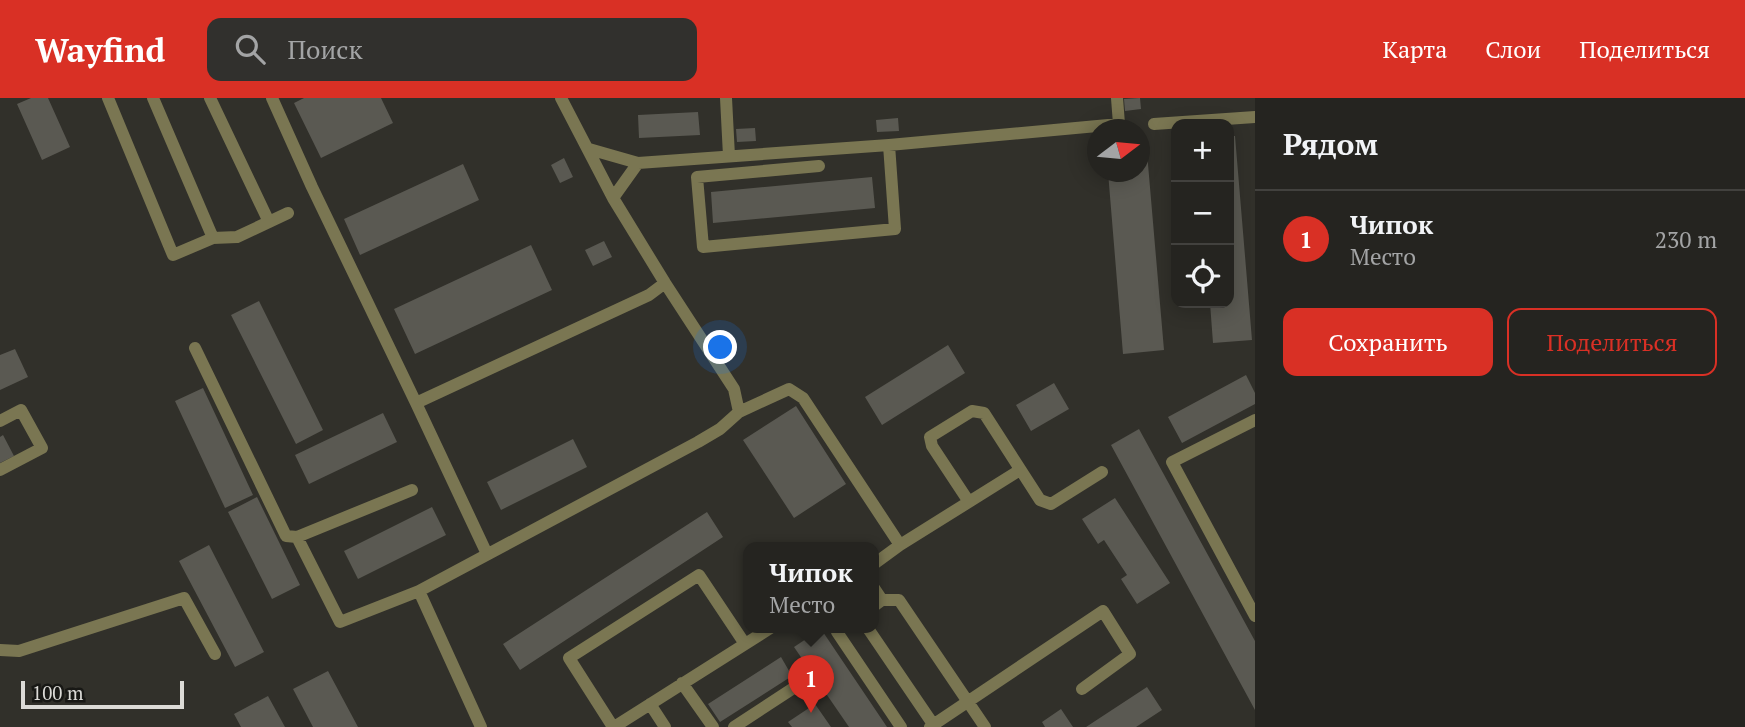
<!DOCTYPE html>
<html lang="ru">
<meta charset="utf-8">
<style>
body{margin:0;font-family:"PT Serif",serif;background:#31302d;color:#f1f3f6}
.controls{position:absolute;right:21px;top:21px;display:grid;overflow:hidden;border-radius:14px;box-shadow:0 4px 18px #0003}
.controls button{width:63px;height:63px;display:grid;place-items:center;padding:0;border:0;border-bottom:2px solid #42413e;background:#252420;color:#f1f3f6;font:35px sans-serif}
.compass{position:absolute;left:1087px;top:21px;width:63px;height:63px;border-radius:50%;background:#252420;box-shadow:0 4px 18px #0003;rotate:74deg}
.scale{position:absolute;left:21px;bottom:18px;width:163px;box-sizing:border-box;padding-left:7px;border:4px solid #dcdbd7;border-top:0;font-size:19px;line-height:24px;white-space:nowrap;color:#dcdbd7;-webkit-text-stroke:5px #181815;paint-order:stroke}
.you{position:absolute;left:721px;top:250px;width:24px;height:24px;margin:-18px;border:5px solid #fff;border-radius:50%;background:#1a73e8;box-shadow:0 0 0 10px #1a73e833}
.badge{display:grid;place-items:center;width:46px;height:46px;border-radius:50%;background:#d93025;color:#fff;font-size:23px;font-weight:700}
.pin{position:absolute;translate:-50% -58px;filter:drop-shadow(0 2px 4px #0008)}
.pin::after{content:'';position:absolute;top:37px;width:24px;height:21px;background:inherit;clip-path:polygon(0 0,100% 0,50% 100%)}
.popup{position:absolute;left:743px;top:444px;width:136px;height:91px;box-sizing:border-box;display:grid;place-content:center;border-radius:14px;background:#252420;filter:drop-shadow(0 2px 5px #0005);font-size:23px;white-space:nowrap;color:#a3a4a5}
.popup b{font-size:26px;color:#f1f3f6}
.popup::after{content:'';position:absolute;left:50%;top:100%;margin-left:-14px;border:14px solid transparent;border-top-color:#252420}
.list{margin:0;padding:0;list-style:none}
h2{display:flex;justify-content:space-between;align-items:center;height:91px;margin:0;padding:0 28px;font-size:30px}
h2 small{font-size:23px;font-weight:400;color:#a3a4a5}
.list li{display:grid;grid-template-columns:46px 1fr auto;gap:21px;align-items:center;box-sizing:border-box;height:98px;padding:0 28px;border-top:2px solid #42413e}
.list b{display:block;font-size:26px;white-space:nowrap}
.list p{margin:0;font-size:23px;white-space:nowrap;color:#a3a4a5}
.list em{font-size:23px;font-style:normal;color:#a3a4a5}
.actions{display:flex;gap:14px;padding:21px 28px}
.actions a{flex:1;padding:16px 0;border:2px solid #d93025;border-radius:14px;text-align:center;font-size:24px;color:#d93025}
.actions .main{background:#d93025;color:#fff}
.icon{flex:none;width:38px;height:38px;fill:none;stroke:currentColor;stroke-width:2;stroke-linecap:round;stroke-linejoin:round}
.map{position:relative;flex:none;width:1255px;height:629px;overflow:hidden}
header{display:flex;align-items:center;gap:42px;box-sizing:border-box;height:98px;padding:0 35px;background:#d93025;color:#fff}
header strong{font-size:33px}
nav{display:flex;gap:38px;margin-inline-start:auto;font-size:24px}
.search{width:490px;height:63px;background:#31302d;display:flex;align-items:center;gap:18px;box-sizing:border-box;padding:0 24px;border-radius:14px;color:#a3a4a5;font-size:26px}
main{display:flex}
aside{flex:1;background:#252420}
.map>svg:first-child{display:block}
.building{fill:#5a5952}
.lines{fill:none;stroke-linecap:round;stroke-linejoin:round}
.minor{stroke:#7a7652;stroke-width:12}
</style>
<header>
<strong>Wayfind</strong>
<div class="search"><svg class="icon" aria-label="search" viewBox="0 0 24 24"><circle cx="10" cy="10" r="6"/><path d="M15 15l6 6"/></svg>Поиск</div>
<nav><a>Карта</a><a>Слои</a><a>Поделиться</a></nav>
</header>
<main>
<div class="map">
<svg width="1255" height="629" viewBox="0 0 1255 629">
<rect width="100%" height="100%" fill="#31302a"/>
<path class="building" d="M31,0H48L70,49L42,62L17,6Z
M304,0H381L393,25L321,60L294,5Z
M1140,0L1141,11L1125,13L1124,1Z
M698,14L700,37L639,40L638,17Z
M898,20L899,33L877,34L876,22Z
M755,30L756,43L737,44L736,31Z
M1229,38H1235L1252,242L1213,245L1210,205H1229Z
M1146,43L1164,252L1123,256L1108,74H1140V44Z
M564,60L573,79L560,85L551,67Z
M463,66L479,102L360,157L344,121Z
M872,79L875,110L713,125L711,94Z
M604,143L612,159L593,168L585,152Z
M531,147L552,192L415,256L394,211Z
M259,203L323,332L296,346L231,217Z
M948,247L965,275L882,327L865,299Z
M15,251L28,279L0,292V257Z
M1246,277L1255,295V306L1182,345L1168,319Z
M1054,285L1069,311L1031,333L1016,307Z
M203,290L253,397L225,410L175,303Z
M796,308L846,386L794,420L743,342Z
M383,315L397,344L309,386L295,357Z
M1139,331L1255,543V612L1111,347Z
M3,337L14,358L0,365V339Z
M573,341L587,369L501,412L487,384Z
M257,399L300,487L272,501L228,414Z
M1115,400L1170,485L1137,506L1121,481L1127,477L1104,442L1098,446L1082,421Z
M432,409L446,437L358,481L344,453Z
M707,414L723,439L520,572L503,546Z
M209,447L264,554L235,569L179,463Z
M821,531L887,629H849L794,549Z
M781,559L792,578L720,624L708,606Z
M328,573L358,629H313L293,591Z
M1147,589L1162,612L1136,629H1086Z
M268,598L285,629H241L234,616Z
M815,606L831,629H792L788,624Z
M1061,611L1073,629H1045L1042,624Z"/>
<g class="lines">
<path class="minor" d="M108,0L173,157L213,140L237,139L288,115
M153,0L213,140
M210,0L269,124
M272,0L312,89L416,305L487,456
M726,0L729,58
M1154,26L1255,19
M589,51L638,65
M819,68L697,79L703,149L895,131L889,47
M613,100L638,65L889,47L1119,26L1117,0
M195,250L286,438L297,439L412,392
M416,305L649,197L665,185
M739,314L789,291L803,300L900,447
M1255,322L1172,364L1255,518
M0,323L21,312L42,350L0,372
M969,404L932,348L930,339L972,313L984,315L1040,402L1051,406L1102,374
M297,439L340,524L419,493
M874,466L900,447L1020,372
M874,490L882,502
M874,508L882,502H899L985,629
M843,529L837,534L901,629
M867,529L935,629
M0,552L19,553L184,500L215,556
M682,585L713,629
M650,606L665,629
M481,629L419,493L698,344L720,331L739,314L734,291L665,185L613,100L561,0
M613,629L569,560L699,477L745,546
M614,629L772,529
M734,629L792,591
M930,629L1103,513L1130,556L1082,591"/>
</g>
</svg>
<div class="controls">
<button>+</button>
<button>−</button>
<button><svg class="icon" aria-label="locate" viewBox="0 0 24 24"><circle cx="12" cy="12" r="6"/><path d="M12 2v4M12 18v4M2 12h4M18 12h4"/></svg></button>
</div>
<svg class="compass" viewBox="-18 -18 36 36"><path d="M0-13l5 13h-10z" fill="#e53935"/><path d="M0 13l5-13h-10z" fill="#a3a4a5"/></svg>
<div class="scale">100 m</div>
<div class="you"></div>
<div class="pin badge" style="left:811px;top:615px">1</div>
<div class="popup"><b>Чипок</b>Место</div>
</div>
<aside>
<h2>Рядом<small></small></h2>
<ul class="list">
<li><span class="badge">1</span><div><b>Чипок</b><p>Место</p></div><em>230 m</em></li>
</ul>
<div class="actions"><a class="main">Сохранить</a><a>Поделиться</a></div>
</aside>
</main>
